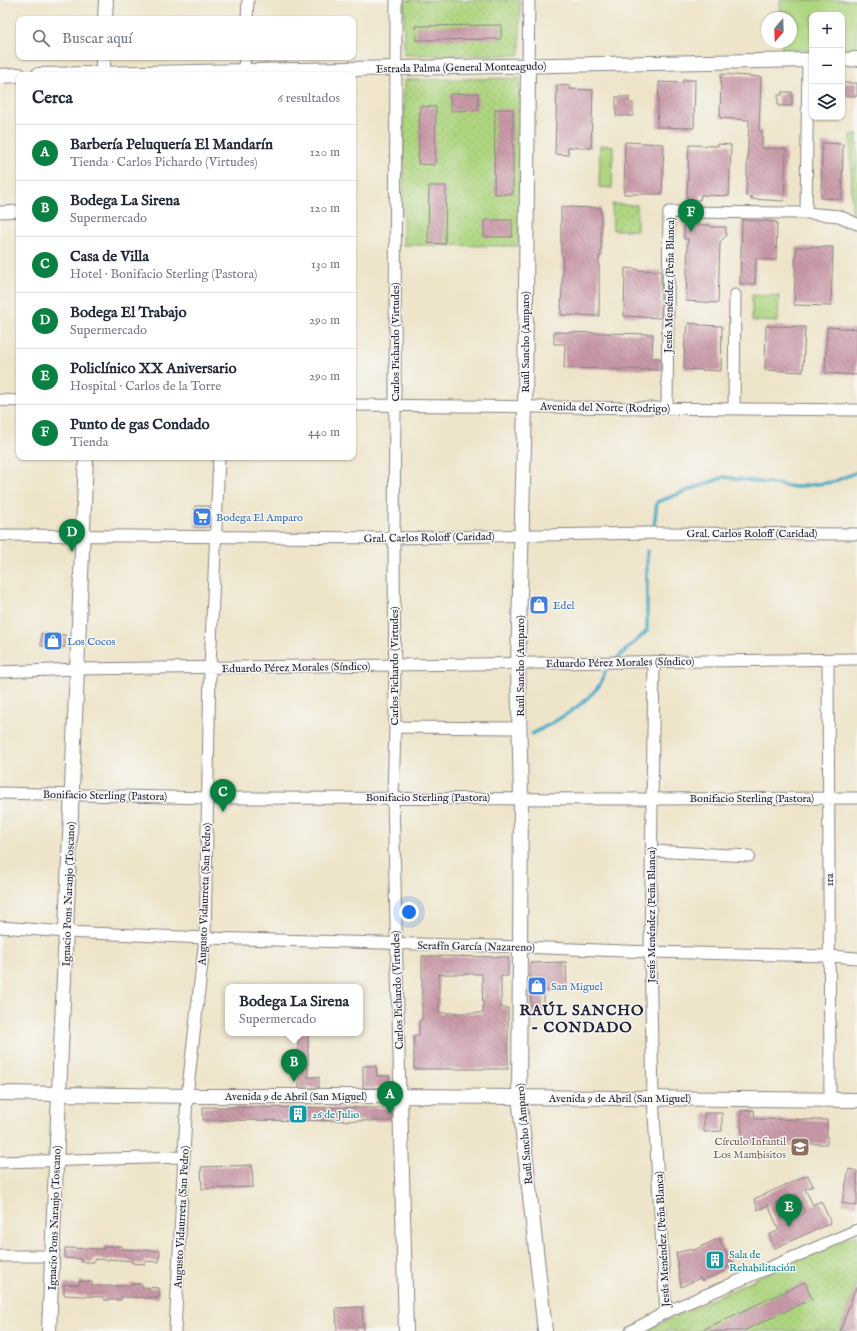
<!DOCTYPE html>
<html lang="es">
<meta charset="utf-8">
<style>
body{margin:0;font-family:"IM FELL English",serif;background:#f2f2f3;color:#1f2937}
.controls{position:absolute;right:12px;top:12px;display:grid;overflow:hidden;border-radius:8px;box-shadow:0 1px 3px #0004}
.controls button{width:36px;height:36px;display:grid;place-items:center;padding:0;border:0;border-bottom:1px solid #e0e1e3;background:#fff;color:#1f2937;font:20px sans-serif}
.compass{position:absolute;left:761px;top:12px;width:36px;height:36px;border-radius:50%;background:#fff;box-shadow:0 1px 3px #0004;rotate:199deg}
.you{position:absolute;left:409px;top:912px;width:14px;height:14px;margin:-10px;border:3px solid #fff;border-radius:50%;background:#1a73e8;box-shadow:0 0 0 6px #1a73e833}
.badge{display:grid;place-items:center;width:26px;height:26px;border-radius:50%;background:#0b8043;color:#fff;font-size:13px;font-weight:700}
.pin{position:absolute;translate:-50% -33px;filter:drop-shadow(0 1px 2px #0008)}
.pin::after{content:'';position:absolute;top:21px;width:14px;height:12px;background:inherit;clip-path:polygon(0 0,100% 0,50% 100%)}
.popup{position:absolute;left:225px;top:984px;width:138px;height:52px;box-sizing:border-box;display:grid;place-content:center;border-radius:8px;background:#fff;filter:drop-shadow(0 1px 3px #0005);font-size:13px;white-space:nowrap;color:#747a83}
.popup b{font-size:15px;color:#1f2937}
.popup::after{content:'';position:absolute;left:50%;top:100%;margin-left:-8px;border:8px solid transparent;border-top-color:#fff}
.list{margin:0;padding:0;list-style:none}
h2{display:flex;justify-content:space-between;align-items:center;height:52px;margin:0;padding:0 16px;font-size:17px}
h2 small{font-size:13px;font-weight:400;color:#747a83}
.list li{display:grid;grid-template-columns:26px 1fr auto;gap:12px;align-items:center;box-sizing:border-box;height:56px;padding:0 16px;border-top:1px solid #e0e1e3}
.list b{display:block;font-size:15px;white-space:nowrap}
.list p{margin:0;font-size:13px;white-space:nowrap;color:#747a83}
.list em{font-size:13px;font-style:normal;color:#747a83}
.icon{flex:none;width:22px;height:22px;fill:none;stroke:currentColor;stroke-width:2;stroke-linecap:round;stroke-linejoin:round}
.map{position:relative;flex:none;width:857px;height:1331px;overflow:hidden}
.search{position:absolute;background:#fff;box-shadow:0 1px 3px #0004;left:16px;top:16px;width:340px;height:44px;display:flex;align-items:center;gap:10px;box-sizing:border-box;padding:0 14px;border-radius:8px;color:#747a83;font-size:15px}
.panel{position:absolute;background:#fff;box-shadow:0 1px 3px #0004;left:16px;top:72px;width:340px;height:388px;border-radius:8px}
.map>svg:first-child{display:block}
.grass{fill:url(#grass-dots);stroke:#687c5d}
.park{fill:#aed57f;stroke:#687c5d}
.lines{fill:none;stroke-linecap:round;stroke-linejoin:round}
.stream{stroke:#44a9c4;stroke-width:3.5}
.building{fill:url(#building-back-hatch);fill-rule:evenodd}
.minor-casing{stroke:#888382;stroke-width:13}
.tertiary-casing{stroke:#888382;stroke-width:16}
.minor{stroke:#fff;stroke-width:11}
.tertiary{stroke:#fff;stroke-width:14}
.labels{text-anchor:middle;stroke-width:3;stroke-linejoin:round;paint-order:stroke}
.street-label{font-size:11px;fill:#22223b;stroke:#f6f6f2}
.shop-label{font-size:11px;fill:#366cbe;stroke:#f6f6f2;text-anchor:start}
.culture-label{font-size:11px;fill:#0d838f;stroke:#f6f6f2;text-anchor:start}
.education-label{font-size:11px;fill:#785e54;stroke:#f6f6f2;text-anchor:end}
.district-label{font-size:15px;font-weight:bold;letter-spacing:1px;fill:#22223b;stroke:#f6f6f2}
</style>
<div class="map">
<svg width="857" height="1331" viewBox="0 0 857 1331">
<defs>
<pattern id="grass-dots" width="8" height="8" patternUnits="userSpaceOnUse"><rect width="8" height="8" fill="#aed57f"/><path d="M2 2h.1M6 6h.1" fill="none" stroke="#95b76f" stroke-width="1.8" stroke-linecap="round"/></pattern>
<pattern id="building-back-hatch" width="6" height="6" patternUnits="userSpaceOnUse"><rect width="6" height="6" fill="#ca9aa8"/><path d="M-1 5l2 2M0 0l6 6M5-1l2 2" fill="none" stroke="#a47d8a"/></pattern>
</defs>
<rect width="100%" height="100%" fill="#f6f6f2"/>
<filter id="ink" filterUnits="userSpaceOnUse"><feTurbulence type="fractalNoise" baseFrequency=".025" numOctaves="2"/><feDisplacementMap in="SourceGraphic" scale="8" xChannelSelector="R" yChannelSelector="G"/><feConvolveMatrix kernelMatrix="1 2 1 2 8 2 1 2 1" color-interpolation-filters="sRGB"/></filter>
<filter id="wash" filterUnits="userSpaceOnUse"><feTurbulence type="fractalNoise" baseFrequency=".012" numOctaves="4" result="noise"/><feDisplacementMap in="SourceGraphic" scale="16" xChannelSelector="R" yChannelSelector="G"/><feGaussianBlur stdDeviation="0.9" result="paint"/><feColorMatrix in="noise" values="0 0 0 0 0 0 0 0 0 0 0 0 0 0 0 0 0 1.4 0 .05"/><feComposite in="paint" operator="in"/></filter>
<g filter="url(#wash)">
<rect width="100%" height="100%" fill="#eee4c9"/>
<path class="grass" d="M404,0H520V55H404Z
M520,78L519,246L403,245L404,80Z
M612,204L637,205V230H613Z
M752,295L779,296L778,322L752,321Z
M857,1234V1283L840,1331H644L802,1257Z"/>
<path class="park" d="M780,0H857V49H842V15H812V50H782L781,42H791V18H781Z
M851,135H857V218L852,216Z
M600,145L613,146L612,188L599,187Z"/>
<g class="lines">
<path class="stream" d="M654,526L657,502L724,477L795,487L833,482L857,472
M616,659L647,631V551
M532,734C556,721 581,708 598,687C604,680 604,670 610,664"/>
</g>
<g id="blocks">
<path class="building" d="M501,25V39L416,40L415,26Z
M721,74L761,77L759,131H762V148L786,149L784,201L750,199L753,197L746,196L749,120L720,118Z
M683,80H695L694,128L657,127L659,82L683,83Z
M842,83H857V96H842Z
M557,85L570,86V89L593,90L591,148L568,147V155L555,154Z
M782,92H792V106H778V95H782Z
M478,93V110L451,111L450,94Z
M616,97H629V103H633V116H616Z
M420,106L436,107L435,165L418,164Z
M495,109H513V194H494Z
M625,142L664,144L662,194H624Z
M822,143L843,144L842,199L821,198Z
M718,144L731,145L729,196L701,195L700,200H687L689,145L718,146Z
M429,186H446L445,244L428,243Z
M561,207L601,208V256H599V316L561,315L563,255H561Z
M484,220H512V237H484Z
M742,220L777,222L776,260L756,259L755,284H740Z
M684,225H710L712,227H726V236L720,242L718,303L686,301L688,239H684Z
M796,247H833L831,306L794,305Z
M625,268L637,269V270L661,271V318L624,316Z
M688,323L699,324V325L722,326L721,371L684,369L685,334H687Z
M766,326L805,327L803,372L765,370Z
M827,327L857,329V375L825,373Z
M554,332L653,334L652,358H660V370L564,368L565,344H554Z
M195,506H209V527H195Z
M41,634L65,635V647L41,646Z
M422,956L508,957V976H501V1008H508V1069H414V1035H419V1020H422ZM439,974H482L483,1013H439Z
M566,962L567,991H544V1012H531L530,963Z
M298,1033H308V1077H319V1088H299Z
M363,1066H376L377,1076H390V1088H363Z
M203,1107L392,1108V1121L203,1120Z
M754,1110L755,1119L827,1120V1144H742L741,1111Z
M704,1113H722V1131L704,1132Z
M252,1165L253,1187L202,1189L201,1167Z
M849,1169L857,1171V1206L842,1203Z
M808,1175L813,1186L805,1189L813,1205L821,1201L831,1223L775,1248L769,1235L779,1230L768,1205L758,1210L754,1199ZM797,1194L805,1213L785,1222L776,1203Z
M719,1238L732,1265L723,1269L724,1271L702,1281L700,1278L681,1287L676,1253L692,1249V1251Z
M104,1246H122V1249L160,1251L159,1262L145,1261V1264L132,1263V1261L109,1259V1260L94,1259V1262H81V1259L65,1258V1248L104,1249Z
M79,1281L92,1282V1286H131V1284H142V1287L159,1288V1298L121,1297V1300H104V1297L64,1295V1284L79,1285Z
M805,1282L812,1299L743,1331H700Z
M856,1287H857V1331H840Z
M362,1307L363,1331H337L336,1308Z"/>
</g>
</g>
<g filter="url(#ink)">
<use href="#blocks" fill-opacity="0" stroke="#888382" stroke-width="1"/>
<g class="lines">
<defs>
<path id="minor" d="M396,0L395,405L394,538L395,727L393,797L400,1096
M247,19L248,0
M528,66L529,0
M243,75L245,57
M0,212L19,211
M806,213L839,216L857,224
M0,400L19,401
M353,405L857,410
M667,408L669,212L806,213L808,60
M734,409L735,295
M0,535L394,538L647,533L857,534
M828,660L830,1099
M654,661L650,952L653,1098L666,1312
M0,672L77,669L857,659
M395,727L520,728
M0,793L208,798L652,799L857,798
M652,851L749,856
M0,927L66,932L205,938L520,947L650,952L830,956L857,958
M0,1162L184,1157
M0,1256H53
M175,1331L187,1096L205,938L210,668L219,457
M631,1331L666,1312L857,1230"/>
<path id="tertiary" d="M105,19L106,0
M842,60L857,59
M528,66L525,407L518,664L521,798L519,1097L545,1331
M38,75L812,60
M103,75V57
M0,76L19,75
M0,1093L187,1096H400L857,1100
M400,1096L406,1331
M49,1331L86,457"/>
</defs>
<use href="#minor" class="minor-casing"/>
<use href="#tertiary" class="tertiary-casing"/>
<use href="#minor" class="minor"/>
<use href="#tertiary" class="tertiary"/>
</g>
</g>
<defs>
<symbol id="supermarket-square" viewBox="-11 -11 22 22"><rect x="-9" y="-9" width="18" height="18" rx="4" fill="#3f7fe0" stroke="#f6f6f2"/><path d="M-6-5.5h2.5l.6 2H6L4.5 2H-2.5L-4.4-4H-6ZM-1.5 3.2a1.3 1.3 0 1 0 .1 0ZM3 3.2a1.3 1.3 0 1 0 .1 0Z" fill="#fff"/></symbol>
<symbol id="shop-square" viewBox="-11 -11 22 22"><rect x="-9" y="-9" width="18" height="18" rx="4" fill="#3f7fe0" stroke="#f6f6f2"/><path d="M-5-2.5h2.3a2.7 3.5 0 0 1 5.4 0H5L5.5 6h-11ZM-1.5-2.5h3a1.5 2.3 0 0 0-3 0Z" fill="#fff"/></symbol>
<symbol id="building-square" viewBox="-11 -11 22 22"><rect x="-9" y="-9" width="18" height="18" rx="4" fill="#0f9aa8" stroke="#f6f6f2"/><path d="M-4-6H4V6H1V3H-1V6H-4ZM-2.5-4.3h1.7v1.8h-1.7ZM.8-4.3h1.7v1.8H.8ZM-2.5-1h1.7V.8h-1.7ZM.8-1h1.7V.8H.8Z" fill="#fff"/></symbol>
<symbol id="school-square" viewBox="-11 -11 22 22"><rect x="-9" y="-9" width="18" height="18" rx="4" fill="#8d6e63" stroke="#f6f6f2"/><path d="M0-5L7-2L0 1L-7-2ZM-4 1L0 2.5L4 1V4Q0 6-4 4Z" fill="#fff"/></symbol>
</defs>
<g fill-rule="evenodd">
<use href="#supermarket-square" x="191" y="506" width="22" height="22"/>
<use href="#shop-square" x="528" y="594" width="22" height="22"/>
<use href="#shop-square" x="42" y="630" width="22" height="22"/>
<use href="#shop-square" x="526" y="975" width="22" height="22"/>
<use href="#building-square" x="287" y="1103" width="22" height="22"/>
<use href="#school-square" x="789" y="1136" width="22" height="22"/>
<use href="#building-square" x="704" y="1249" width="22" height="22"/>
</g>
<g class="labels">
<g class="street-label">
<text transform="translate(461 67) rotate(-1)" y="4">Estrada Palma (General Monteagudo)</text>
<text transform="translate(669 285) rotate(-89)" y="4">Jesús Menéndez (Peña Blanca)</text>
<text transform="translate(395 342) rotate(-90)" y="4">Carlos Pichardo (Virtudes)</text>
<text transform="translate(525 342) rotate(-90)" y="4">Raúl Sancho (Amparo)</text>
<text transform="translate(605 407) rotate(1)" y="4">Avenida del Norte (Rodrigo)</text>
<text x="752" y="537">Gral. Carlos Roloff (Caridad)</text>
<text transform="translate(429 537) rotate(-1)" y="4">Gral. Carlos Roloff (Caridad)</text>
<text transform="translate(620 662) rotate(-1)" y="4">Eduardo Pérez Morales (Síndico)</text>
<text transform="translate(394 666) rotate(-90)" y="4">Carlos Pichardo (Virtudes)</text>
<text transform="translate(520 666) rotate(-90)" y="4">Raúl Sancho (Amparo)</text>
<text transform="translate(296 667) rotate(-1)" y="4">Eduardo Pérez Morales (Síndico)</text>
<text transform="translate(105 795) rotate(1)" y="4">Bonifacio Sterling (Pastora)</text>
<text x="428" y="801">Bonifacio Sterling (Pastora)</text>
<text x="752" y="802">Bonifacio Sterling (Pastora)</text>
<text transform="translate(829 880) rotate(-91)" y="4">1ra</text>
<text transform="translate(68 894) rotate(-88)" y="4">Ignacio Pons Naranjo (Toscano)</text>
<text transform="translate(204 894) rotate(-88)" y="4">Augusto Vidaurreta (San Pedro)</text>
<text transform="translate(651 915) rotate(-90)" y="4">Jesús Menéndez (Peña Blanca)</text>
<text transform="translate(476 946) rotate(1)" y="4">Serafín García (Nazareno)</text>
<text transform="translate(397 990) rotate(-92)" y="4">Carlos Pichardo (Virtudes)</text>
<text x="296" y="1100">Avenida 9 de Abril (San Miguel)</text>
<text x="620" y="1102">Avenida 9 de Abril (San Miguel)</text>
<text transform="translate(524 1134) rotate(-95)" y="4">Raúl Sancho (Amparo)</text>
<text transform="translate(181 1217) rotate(-87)" y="4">Augusto Vidaurreta (San Pedro)</text>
<text transform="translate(54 1218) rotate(-88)" y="4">Ignacio Pons Naranjo (Toscano)</text>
<text transform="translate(662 1239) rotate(-93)" y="4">Jesús Menéndez (Peña Blanca)</text>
</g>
<g class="shop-label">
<text x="216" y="521">Bodega El Amparo</text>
<text x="553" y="609">Edel</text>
<text x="67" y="645">Los Cocos</text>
<text x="551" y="990">San Miguel</text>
</g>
<g class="culture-label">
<text x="312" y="1118">26 de Julio</text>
<text x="729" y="1258">Sala de<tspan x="729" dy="13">Rehabilitación</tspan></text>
</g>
<g class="education-label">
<text x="786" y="1145">Círculo Infantil<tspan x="786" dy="13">Los Mambisitos</tspan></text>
</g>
<g class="district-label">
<text x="582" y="1015">RAÚL SANCHO<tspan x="582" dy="17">- CONDADO</tspan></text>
</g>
</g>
</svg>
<div class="controls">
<button>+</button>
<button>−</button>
<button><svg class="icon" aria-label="layers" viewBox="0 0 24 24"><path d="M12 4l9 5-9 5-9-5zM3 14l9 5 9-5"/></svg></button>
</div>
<svg class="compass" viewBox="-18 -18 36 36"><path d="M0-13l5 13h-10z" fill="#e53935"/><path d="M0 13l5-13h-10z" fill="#747a83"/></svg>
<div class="you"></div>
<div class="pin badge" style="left:390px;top:1114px">A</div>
<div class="pin badge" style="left:294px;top:1082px">B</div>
<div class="popup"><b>Bodega La Sirena</b>Supermercado</div>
<div class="pin badge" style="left:223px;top:812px">C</div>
<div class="pin badge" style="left:72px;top:552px">D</div>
<div class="pin badge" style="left:789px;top:1227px">E</div>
<div class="pin badge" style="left:691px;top:232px">F</div>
<div class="search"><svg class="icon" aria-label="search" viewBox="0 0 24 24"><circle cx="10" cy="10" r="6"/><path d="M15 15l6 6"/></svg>Buscar aquí</div>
<section class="panel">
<h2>Cerca<small>6 resultados</small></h2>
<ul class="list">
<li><span class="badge">A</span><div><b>Barbería Peluquería El Mandarín</b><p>Tienda · Carlos Pichardo (Virtudes)</p></div><em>120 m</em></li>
<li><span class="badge">B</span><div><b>Bodega La Sirena</b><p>Supermercado</p></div><em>120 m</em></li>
<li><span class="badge">C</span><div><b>Casa de Villa</b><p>Hotel · Bonifacio Sterling (Pastora)</p></div><em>130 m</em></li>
<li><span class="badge">D</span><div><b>Bodega El Trabajo</b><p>Supermercado</p></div><em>290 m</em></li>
<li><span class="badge">E</span><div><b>Policlínico XX Aniversario</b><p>Hospital · Carlos de la Torre</p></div><em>290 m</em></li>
<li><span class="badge">F</span><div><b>Punto de gas Condado</b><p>Tienda</p></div><em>440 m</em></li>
</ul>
</section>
</div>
